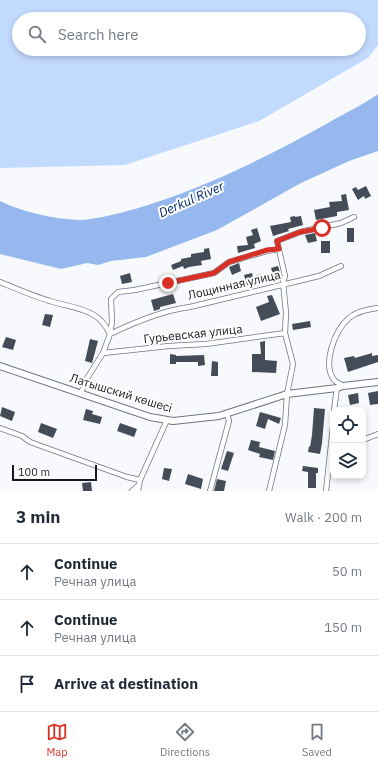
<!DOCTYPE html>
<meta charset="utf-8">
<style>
body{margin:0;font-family:"IBM Plex Sans",sans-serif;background:#f6f6f7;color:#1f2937}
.controls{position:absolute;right:12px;bottom:12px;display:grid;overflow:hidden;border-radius:8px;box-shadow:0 2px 6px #0003}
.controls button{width:36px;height:36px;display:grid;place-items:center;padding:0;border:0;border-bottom:1px solid #e0e1e3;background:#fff;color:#1f2937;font:20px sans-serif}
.scale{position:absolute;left:12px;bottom:10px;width:85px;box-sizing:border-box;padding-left:4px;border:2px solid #161a1f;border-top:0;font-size:11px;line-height:14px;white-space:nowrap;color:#161a1f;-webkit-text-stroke:3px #fff;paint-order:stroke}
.stop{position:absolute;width:12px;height:12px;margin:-9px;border:3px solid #d93025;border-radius:50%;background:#fff}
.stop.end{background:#d93025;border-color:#fff;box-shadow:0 1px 4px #0008}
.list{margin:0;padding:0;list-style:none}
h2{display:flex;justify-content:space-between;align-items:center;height:52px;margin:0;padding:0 16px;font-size:17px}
h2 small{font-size:13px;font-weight:400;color:#747a83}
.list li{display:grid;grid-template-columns:26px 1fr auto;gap:12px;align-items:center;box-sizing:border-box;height:56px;padding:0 16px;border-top:1px solid #e0e1e3}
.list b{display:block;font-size:15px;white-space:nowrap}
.list p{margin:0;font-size:13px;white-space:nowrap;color:#747a83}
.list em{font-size:13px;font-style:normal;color:#747a83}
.icon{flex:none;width:22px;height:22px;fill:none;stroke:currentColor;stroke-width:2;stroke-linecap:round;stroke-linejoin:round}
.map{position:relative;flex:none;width:378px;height:491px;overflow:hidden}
.search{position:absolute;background:#fff;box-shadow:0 2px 6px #0003;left:12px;right:12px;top:12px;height:44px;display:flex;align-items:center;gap:10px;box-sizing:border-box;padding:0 14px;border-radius:22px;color:#747a83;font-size:15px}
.sheet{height:220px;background:#fff}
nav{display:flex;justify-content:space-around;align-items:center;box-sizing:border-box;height:56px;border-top:1px solid #e0e1e3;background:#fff;font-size:11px;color:#747a83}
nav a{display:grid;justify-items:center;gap:2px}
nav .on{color:#d93025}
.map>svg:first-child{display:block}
.green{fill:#c3daff;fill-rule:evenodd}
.water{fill:#96b8ef}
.building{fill:#444c58}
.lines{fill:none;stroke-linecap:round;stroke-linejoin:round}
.minor-casing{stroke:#6d7683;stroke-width:6}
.tertiary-casing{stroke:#6d7683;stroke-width:8}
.minor{stroke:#fff;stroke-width:4.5}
.tertiary{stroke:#fff;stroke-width:6}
.route{stroke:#d93025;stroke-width:5}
.labels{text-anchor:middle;stroke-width:4;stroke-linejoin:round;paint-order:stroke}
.street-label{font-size:12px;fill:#161a1f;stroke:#fff}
.water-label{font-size:13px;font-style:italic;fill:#022867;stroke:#fff}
</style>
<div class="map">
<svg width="378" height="491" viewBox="0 0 378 491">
<rect width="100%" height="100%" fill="#f7f9fc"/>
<path class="green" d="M0,0H378V45L368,58L259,121L125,165L0,168ZM19,19H359V49H19Z"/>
<path class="water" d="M378,94V151L349,161L301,183L217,230L146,257L111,261L98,265L87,263L61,269L0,254V201C22,212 54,219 79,220C94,220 120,213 135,209C203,189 267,157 328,123C345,113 363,105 378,94Z"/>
<path class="building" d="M366,186L371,196L365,199L364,196L358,200L352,189L356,187L358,190Z
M346,194L349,210L337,212V216L316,220L314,210L330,207L329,202L342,201L341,195Z
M295,216V217L301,216L303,225L288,229L289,231L273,236L270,226L291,222L290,217Z
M257,228L261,241L254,244L255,248L238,253L237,246L248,245L246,237L253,235L251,230Z
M347,228H354V242H347Z
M315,233L317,241L308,243L305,235Z
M321,241H330V253H321Z
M209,248L211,259L201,261L202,265L189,267L184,269L183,266L173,270L171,265L181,261V259L191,257V254L204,252V249Z
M239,263L241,271L232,275L229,267Z
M278,266L281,276L280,279L275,280L271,268Z
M130,273L132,282L122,284L120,276Z
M252,273L253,277L261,274L264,283L260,285L259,282L247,285L244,275Z
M173,294L176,303L160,307V309L154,311L151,300Z
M272,295L280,314L261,321L256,307L269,302L267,296Z
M45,314L53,315L50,327L42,325Z
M310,321L311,327L293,330L292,324Z
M6,337L16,340L13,350L2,347Z
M90,339L98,341L92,363L85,361Z
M265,341V360L277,361L276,373L252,372V354H261L260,342Z
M372,353V356L378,355V362L348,372L344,358L354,356L355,358Z
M170,354L176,355V356L204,355L205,365L198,366V362H176V364H170Z
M212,361L218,362V376H211Z
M378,391V404L370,405L368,393Z
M358,393L359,403L350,405L348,395Z
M2,407L15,412L12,421L0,416Z
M314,408L325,409L322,443L320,454L308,452L309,446L310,447L312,435Z
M86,409L93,411L92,414L102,417L100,424L83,420Z
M260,412L281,418L279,424L268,419L265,429L256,426Z
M41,423L57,429L53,438L38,432Z
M120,423L137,429L134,437L117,431Z
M251,440L260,442L259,447L275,451L273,460L259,457L260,454L248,450Z
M227,451L234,453L228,471L221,469Z
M303,466L318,468V473H316V488H308V472L302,471Z
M164,468L172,469L169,481L162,479Z
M188,474L203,479L201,489L185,484Z
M217,479L226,481L224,491H214Z
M91,482L92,491H83L82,483Z"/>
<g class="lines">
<defs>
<path id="minor" d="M0,282C17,289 33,296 50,301C65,306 81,307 94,315C101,319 107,328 110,334C133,323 163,310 190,307L319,276L341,266
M103,353L169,346L206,344L285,333
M343,386C341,384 337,383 335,381C321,365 335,330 349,318C356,312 369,309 378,308
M81,393L86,380L103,353L110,334L112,322L111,299L118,292L135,290L214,273L229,262L267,251L279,249
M334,410L337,388
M0,428L22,436L30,442L127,477L140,480
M363,440L378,434
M132,491L139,485
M138,491L140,480L167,420
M210,491L229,421L227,413
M269,491L285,425L287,394L293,364L285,333L286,313L283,282L285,276L277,241L300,232L341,223L354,217
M326,491L333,426"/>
<path id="tertiary" d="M0,366L150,417L173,421L219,416L287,394L337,388L343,386L378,382"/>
</defs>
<use href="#minor" class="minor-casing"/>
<use href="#tertiary" class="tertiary-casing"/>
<use href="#minor" class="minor"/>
<use href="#tertiary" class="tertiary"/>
</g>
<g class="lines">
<path class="route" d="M168,283L214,273L229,262L267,250L279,249L277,241L300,232L322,228"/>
</g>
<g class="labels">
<g class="street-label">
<text transform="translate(234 285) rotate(-13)" y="4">Лощинная улица</text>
<text transform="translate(193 334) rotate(-6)" y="4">Гурьевская улица</text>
<text transform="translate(121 393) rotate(17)" y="4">Латышский көшесі</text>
</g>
<g class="water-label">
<text transform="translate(191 199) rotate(-24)" y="5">Derkul River</text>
</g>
</g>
</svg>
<div class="controls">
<button><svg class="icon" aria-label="locate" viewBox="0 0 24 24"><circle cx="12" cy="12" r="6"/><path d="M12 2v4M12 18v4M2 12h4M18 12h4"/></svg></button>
<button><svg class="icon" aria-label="layers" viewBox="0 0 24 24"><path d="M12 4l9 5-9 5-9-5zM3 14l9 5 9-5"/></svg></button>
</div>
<div class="scale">100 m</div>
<div class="stop" style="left:322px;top:228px"></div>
<div class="stop end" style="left:168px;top:283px"></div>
<div class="search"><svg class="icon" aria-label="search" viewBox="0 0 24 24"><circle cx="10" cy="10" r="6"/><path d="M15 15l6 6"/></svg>Search here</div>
</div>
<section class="sheet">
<h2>3 min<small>Walk · 200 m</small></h2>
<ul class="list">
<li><svg class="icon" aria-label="ahead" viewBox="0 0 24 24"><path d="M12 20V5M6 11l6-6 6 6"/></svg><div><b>Continue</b><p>Речная улица</p></div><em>50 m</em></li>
<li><svg class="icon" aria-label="ahead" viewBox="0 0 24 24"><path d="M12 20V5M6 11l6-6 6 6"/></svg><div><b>Continue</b><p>Речная улица</p></div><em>150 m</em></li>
<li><svg class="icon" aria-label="arrive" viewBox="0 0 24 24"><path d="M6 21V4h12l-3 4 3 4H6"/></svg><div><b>Arrive at destination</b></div></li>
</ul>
</section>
<nav>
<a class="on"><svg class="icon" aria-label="map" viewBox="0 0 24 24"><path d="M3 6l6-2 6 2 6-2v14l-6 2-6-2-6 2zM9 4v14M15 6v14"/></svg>Map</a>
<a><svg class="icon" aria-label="directions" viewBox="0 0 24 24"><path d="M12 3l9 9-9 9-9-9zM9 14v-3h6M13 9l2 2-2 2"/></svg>Directions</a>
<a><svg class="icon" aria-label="saved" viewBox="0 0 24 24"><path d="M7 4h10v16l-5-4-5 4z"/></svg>Saved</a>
</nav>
